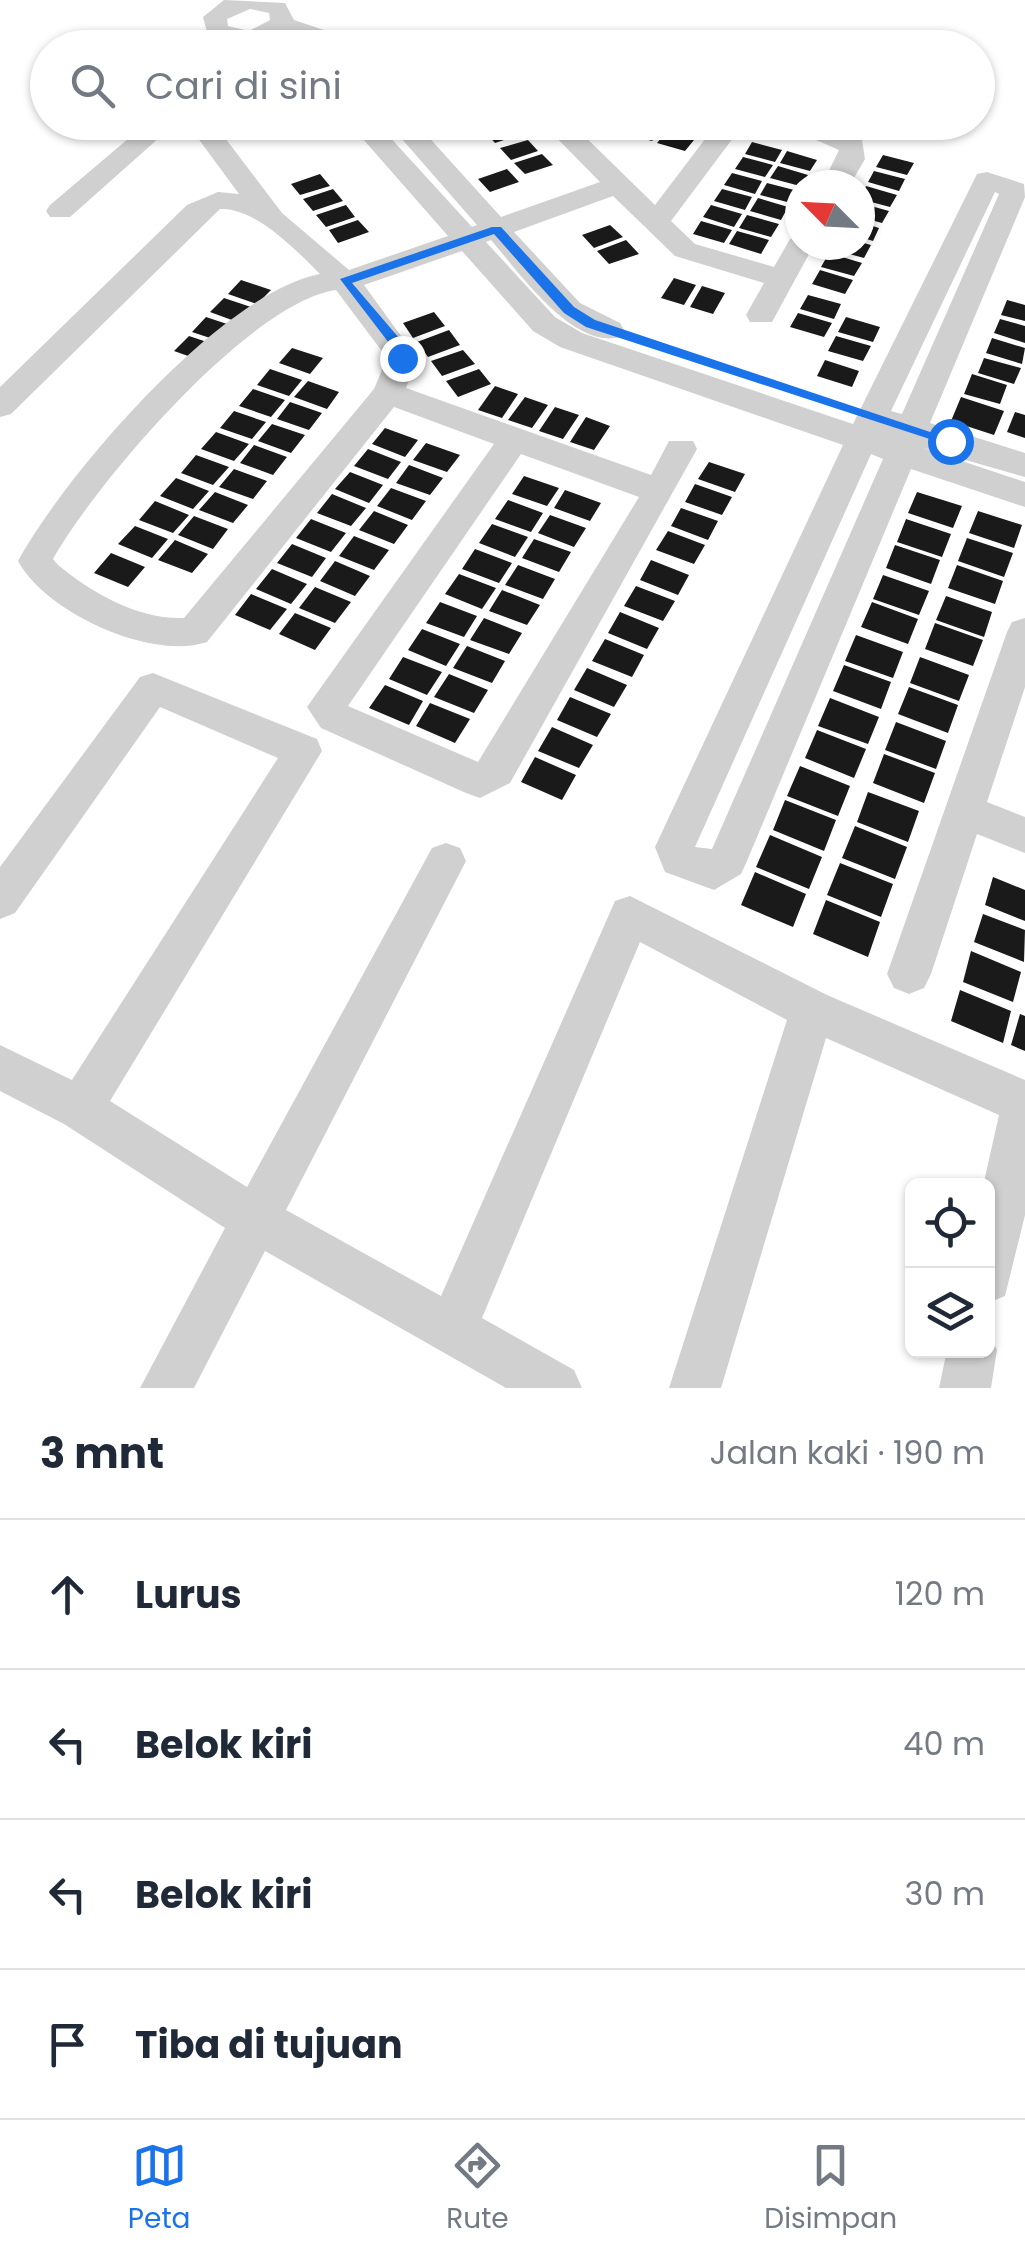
<!DOCTYPE html>
<html lang="id">
<meta charset="utf-8">
<style>
body{margin:0;font-family:Poppins,sans-serif;background:#f2f2f3;color:#1f2937}
.controls{position:absolute;right:30px;bottom:30px;display:grid;overflow:hidden;border-radius:15px;box-shadow:0 2px 8px #0004}
.controls button{width:90px;height:90px;display:grid;place-items:center;padding:0;border:0;border-bottom:2px solid #e0e1e3;background:#fff;color:#1f2937;font:50px sans-serif}
.compass{position:absolute;left:785px;top:170px;width:90px;height:90px;border-radius:50%;background:#fff;box-shadow:0 2px 8px #0004;rotate:294deg}
.stop{position:absolute;width:30px;height:30px;margin:-22px;border:8px solid #1a73e8;border-radius:50%;background:#fff}
.stop.end{background:#1a73e8;border-color:#fff;box-shadow:0 2px 10px #0008}
.list{margin:0;padding:0;list-style:none}
h2{display:flex;justify-content:space-between;align-items:center;height:130px;margin:0;padding:0 40px;font-size:42px}
h2 small{font-size:32px;font-weight:400;color:#747a83}
.list li{display:grid;grid-template-columns:65px 1fr auto;gap:30px;align-items:center;box-sizing:border-box;height:150px;padding:0 40px;border-top:2px solid #e0e1e3}
.list b{display:block;font-size:38px;white-space:nowrap}
.list em{font-size:32px;font-style:normal;color:#747a83}
.icon{flex:none;width:55px;height:55px;fill:none;stroke:currentColor;stroke-width:2;stroke-linecap:round;stroke-linejoin:round}
.map{position:relative;flex:none;width:1025px;height:1388px;overflow:hidden}
.search{position:absolute;background:#fff;box-shadow:0 2px 8px #0004;left:30px;right:30px;top:30px;height:110px;display:flex;align-items:center;gap:25px;box-sizing:border-box;padding:0 35px;border-radius:55px;color:#747a83;font-size:38px}
.sheet{height:730px;background:#fff}
nav{display:flex;justify-content:space-around;align-items:center;box-sizing:border-box;height:140px;border-top:2px solid #e0e1e3;background:#fff;font-size:28px;color:#747a83}
nav a{display:grid;justify-items:center;gap:5px}
nav .on{color:#1a73e8}
.map>svg:first-child{display:block}
.building{fill:#1a1a1a}
.lines{fill:none;stroke-linecap:round;stroke-linejoin:round}
.service{fill:#d0d0d0;fill-rule:evenodd}
.minor{fill:#d0d0d0;fill-rule:evenodd}
.route{fill:#1a73e8}
</style>
<div class="map">
<svg width="1025" height="1388" viewBox="0 0 1025 1388">
<rect width="100%" height="100%" fill="#fff"/>
<path class="building" d="M633,122H634L661,130L652,141L624,133Z
M673,122H694L705,126L697,137L669,128Z
M512,123L522,134L495,143L485,132Z
M666,132L694,140L685,151L657,143Z
M528,140L538,151L511,160L500,148Z
M752,142L782,150L775,162L745,154Z
M787,151L817,160L810,171L780,163Z
M542,154L553,165L525,174L514,163Z
M883,155L914,163L907,175L876,167Z
M743,157L773,165L765,177L735,169Z
M778,166L808,175L800,186L770,178Z
M507,169L519,182L490,192L478,179Z
M874,171L905,179L899,191L868,182Z
M732,173L762,181L755,194L724,185Z
M320,174L330,186L300,195L291,184Z
M767,183L798,191L791,203L760,195Z
M866,186L897,195L890,207L860,199Z
M333,189L343,201L313,211L303,199Z
M722,189L752,197L745,210L714,201Z
M758,198L788,207L781,220L750,211Z
M860,203L889,211L882,223L860,217Z
M346,205L355,217L326,227L316,215Z
M711,205L742,214L734,227L703,217Z
M747,215L779,224L771,237L739,228Z
M358,220L369,232L338,243L329,230Z
M701,221L732,230L724,243L693,234Z
M860,222L879,228L873,241L860,237Z
M610,225L623,237L594,248L582,235Z
M737,231L769,240L761,254L729,244Z
M626,240L639,254L609,264L597,251Z
M860,242L871,245L864,258L831,249Z
M829,253L862,263L854,276L821,267Z
M820,270L853,280L845,294L812,284Z
M674,278L696,285L684,305L661,298Z
M241,280L271,290L257,304L228,294Z
M702,286L725,293L713,314L690,307Z
M808,295L841,304L834,319L800,309Z
M224,298L254,308L240,323L210,312Z
M1007,300L1025,305V321L1001,315Z
M434,312L445,326L413,338L403,323Z
M798,313L832,323L824,337L790,327Z
M206,317L236,327L222,342L192,332Z
M846,317L880,327L873,342L838,332Z
M1000,319L1025,326V343L994,333Z
M449,330L460,345L428,357L417,342Z
M189,336L219,346L205,362L174,351Z
M836,336L871,346L863,361L828,351Z
M992,338L1025,348L1022,364L986,353Z
M292,348L323,358L310,374L279,363Z
M463,350L475,364L442,376L431,361Z
M984,358L1021,368L1014,384L978,373Z
M825,360L859,371L852,387L817,376Z
M270,369L302,380L289,396L257,385Z
M479,369L491,384L458,397L446,381Z
M972,374L1007,385L1000,404L964,394Z
M308,381L339,392L327,409L294,397Z
M495,386L518,394L502,418L478,410Z
M253,389L285,400L271,417L239,406Z
M525,397L548,405L532,428L508,420Z
M961,397L1004,411L994,435L951,421Z
M290,402L322,413L309,430L277,419Z
M555,407L579,415L563,439L539,431Z
M234,411L266,422L252,439L220,428Z
M1015,412L1025,415V438L1007,432Z
M586,417L610,426L594,450L570,442Z
M272,424L305,435L291,453L258,441Z
M385,428L418,440L405,457L372,444Z
M216,432L249,444L234,461L201,449Z
M426,443L460,455L447,472L413,460Z
M254,445L287,457L273,475L240,463Z
M368,449L401,462L388,479L354,466Z
M196,455L229,467L213,485L181,473Z
M709,462L745,474L735,492L698,479Z
M409,465L443,478L430,495L396,483Z
M234,469L267,481L253,499L219,487Z
M350,472L383,485L369,503L335,489Z
M524,476L559,488L547,506L512,494Z
M176,478L209,491L193,509L160,496Z
M695,484L732,497L722,515L685,502Z
M391,488L426,501L412,520L377,506Z
M565,490L601,503L590,521L554,508Z
M215,492L248,505L233,523L199,510Z
M917,492L962,506L953,528L908,513Z
M332,494L366,508L351,526L317,513Z
M508,500L543,513L531,532L495,519Z
M155,501L189,515L173,533L139,520Z
M681,508L718,521L708,540L671,526Z
M374,511L408,525L394,544L359,530Z
M978,511L1022,525L1014,548L969,533Z
M550,515L586,528L574,547L538,533Z
M194,516L228,529L213,549L178,535Z
M311,519L346,533L331,552L296,538Z
M906,519L951,534L942,557L897,542Z
M492,524L528,537L515,557L479,543Z
M135,526L168,539L152,558L118,544Z
M668,531L705,545L694,564L656,550Z
M354,536L389,550L374,570L339,556Z
M967,538L1013,553L1004,577L958,561Z
M534,539L571,552L559,572L522,558Z
M175,540L208,554L192,573L158,560Z
M292,544L326,558L312,577L277,563Z
M895,545L940,560L931,584L886,568Z
M475,549L512,563L499,583L462,569Z
M111,553L145,567L128,587L94,573Z
M651,560L689,575L678,595L640,580Z
M335,561L370,576L355,596L320,581Z
M518,565L555,579L543,599L505,585Z
M957,565L1003,581L995,604L948,588Z
M272,569L307,584L291,604L256,589Z
M459,574L496,588L482,609L445,594Z
M883,575L929,591L919,615L873,599Z
M636,586L675,601L663,621L624,606Z
M315,587L351,602L335,623L299,608Z
M502,590L540,605L527,625L489,611Z
M251,594L287,609L270,630L235,615Z
M946,596L992,612L984,637L936,620Z
M440,602L477,616L464,637L426,623Z
M872,602L918,619L908,644L861,627Z
M620,612L659,628L647,649L608,633Z
M295,613L331,628L315,650L279,634Z
M484,618L522,633L509,654L470,640Z
M935,623L983,640L973,666L925,649Z
M422,629L460,644L446,666L408,650Z
M856,635L903,652L893,678L845,661Z
M605,639L644,655L632,677L592,661Z
M467,646L505,661L492,683L453,668Z
M403,657L442,672L427,695L389,679Z
M920,657L969,675L959,701L910,683Z
M844,665L891,682L881,709L833,691Z
M587,668L627,685L614,707L574,690Z
M449,674L488,690L474,713L434,697Z
M385,685L423,701L409,725L369,708Z
M909,687L958,705L948,733L898,714Z
M570,697L611,714L597,737L557,720Z
M830,698L879,717L868,744L818,726Z
M430,703L470,719L455,743L416,726Z
M896,722L946,741L936,769L885,750Z
M552,727L593,745L579,768L538,751Z
M817,730L866,749L854,778L805,758Z
M884,754L935,773L924,803L873,783Z
M535,757L576,775L562,800L521,782Z
M800,766L850,786L838,816L787,796Z
M868,792L919,811L908,842L857,822Z
M785,800L836,820L824,851L773,830Z
M855,826L907,847L895,879L842,858Z
M770,835L822,857L809,889L756,867Z
M840,863L893,884L881,917L827,895Z
M755,872L806,894L793,927L741,905Z
M993,877L1025,890V921L985,905Z
M826,900L880,922L868,957L813,934Z
M983,914L1025,930L1024,962L974,942Z
M971,951L1021,972L1013,1002L963,982Z
M960,990L1011,1011L1003,1043L951,1021Z
M1020,1014L1025,1016V1051L1011,1045Z"/>
<g class="lines">
<path class="service" d="M319,35L464,37L471,41L464,45L324,42L319,41Z"/>
<path class="minor" d="M224,0L285,3L294,20L333,33L344,48H319L284,33L252,46L208,36L203,17ZM250,9L269,13L270,20L249,31L228,26L227,19Z
M148,122H177L70,217H50L46,211L50,205Z
M186,122H213L282,213L349,270L448,236L348,122H376L472,227L477,225L387,122H415L501,217L600,182L541,122H570L655,205L718,122H745L671,221L695,244L774,267L790,239L800,236V245H814L772,322H750L746,315L764,283L675,256L613,196L514,232L580,303L620,323L624,330L620,337C573,350 518,271 491,240L486,242L555,317L582,333L853,424L977,174L987,172L1024,184L1025,197L930,423L1025,453V477L920,447L1025,482V507L911,469L747,861L741,874L714,890L665,872L655,847L843,445L560,347L533,331L462,251L364,285L417,358L406,388L651,475L669,441H693L697,449L510,783L480,798L466,793L321,728L307,707L494,444L394,407L207,642C151,661 45,612 18,561C65,475 222,292 320,274C296,250 255,207 220,209L11,414L0,417V387L187,205L218,192L239,194ZM995,192L999,194L902,414L891,411ZM336,290L387,358L374,389L184,618C139,620 92,593 58,565L53,559C95,484 250,302 336,290ZM521,454L639,497L478,762L348,706ZM871,454L883,459L712,849L695,847Z
M775,122H814L862,140L865,159L850,185H822L839,150Z
M1025,618V687L987,802L1025,817V853L977,834L931,974L924,988L909,994L894,988L887,974L1007,632L1012,622Z
M153,673L317,739L322,751L110,1101L247,1187L432,848L446,843L460,848L466,861L286,1210L441,1296L615,901L630,896L827,995L1025,1080V1215L1005,1296L988,1303V1186H983L999,1115L826,1038L721,1388H669L787,1020L640,942L482,1318L574,1370L582,1388H506L265,1251L194,1388H140L225,1228L64,1124L0,1091V1045L72,1080L278,758L160,707L15,913L0,919V867L140,677Z
M988,1331L997,1350L991,1388H939L947,1350H988Z"/>
</g>
<path class="route" d="M492,227H501L574,307L595,320L957,441L945,444L586,327L564,313L494,234L352,283L399,338L408,358L397,361L389,343L340,279Z"/>
</svg>
<div class="controls">
<button><svg class="icon" aria-label="locate" viewBox="0 0 24 24"><circle cx="12" cy="12" r="6"/><path d="M12 2v4M12 18v4M2 12h4M18 12h4"/></svg></button>
<button><svg class="icon" aria-label="layers" viewBox="0 0 24 24"><path d="M12 4l9 5-9 5-9-5zM3 14l9 5 9-5"/></svg></button>
</div>
<svg class="compass" viewBox="-18 -18 36 36"><path d="M0-13l5 13h-10z" fill="#e53935"/><path d="M0 13l5-13h-10z" fill="#747a83"/></svg>
<div class="stop" style="left:950px;top:441px"></div>
<div class="stop end" style="left:402px;top:358px"></div>
<div class="search"><svg class="icon" aria-label="search" viewBox="0 0 24 24"><circle cx="10" cy="10" r="6"/><path d="M15 15l6 6"/></svg>Cari di sini</div>
</div>
<section class="sheet">
<h2>3 mnt<small>Jalan kaki · 190 m</small></h2>
<ul class="list">
<li><svg class="icon" aria-label="ahead" viewBox="0 0 24 24"><path d="M12 20V5M6 11l6-6 6 6"/></svg><div><b>Lurus</b></div><em>120 m</em></li>
<li><svg class="icon" aria-label="left" viewBox="0 0 24 24"><path d="M17 20v-9H6M10 6l-5 5 5 5"/></svg><div><b>Belok kiri</b></div><em>40 m</em></li>
<li><svg class="icon" aria-label="left" viewBox="0 0 24 24"><path d="M17 20v-9H6M10 6l-5 5 5 5"/></svg><div><b>Belok kiri</b></div><em>30 m</em></li>
<li><svg class="icon" aria-label="arrive" viewBox="0 0 24 24"><path d="M6 21V4h12l-3 4 3 4H6"/></svg><div><b>Tiba di tujuan</b></div></li>
</ul>
</section>
<nav>
<a class="on"><svg class="icon" aria-label="map" viewBox="0 0 24 24"><path d="M3 6l6-2 6 2 6-2v14l-6 2-6-2-6 2zM9 4v14M15 6v14"/></svg>Peta</a>
<a><svg class="icon" aria-label="directions" viewBox="0 0 24 24"><path d="M12 3l9 9-9 9-9-9zM9 14v-3h6M13 9l2 2-2 2"/></svg>Rute</a>
<a><svg class="icon" aria-label="saved" viewBox="0 0 24 24"><path d="M7 4h10v16l-5-4-5 4z"/></svg>Disimpan</a>
</nav>
